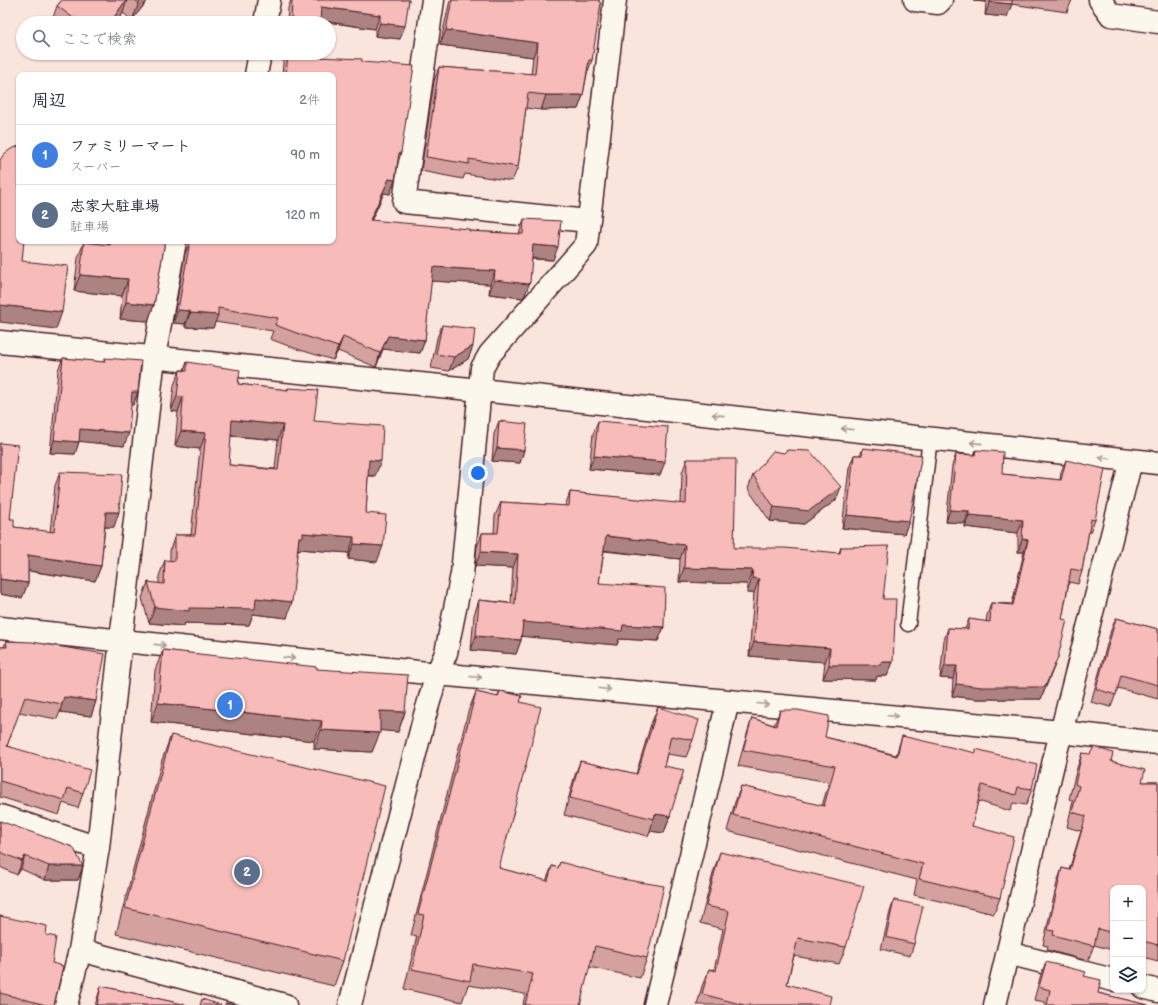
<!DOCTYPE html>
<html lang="ja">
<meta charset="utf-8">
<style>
body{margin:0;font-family:"Balsamiq Sans","Klee One",sans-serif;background:#f6f6f7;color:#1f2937}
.controls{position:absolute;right:12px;bottom:12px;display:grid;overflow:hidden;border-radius:8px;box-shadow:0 1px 3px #0004}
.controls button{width:36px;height:36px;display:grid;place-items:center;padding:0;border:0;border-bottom:1px solid #e0e1e3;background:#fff;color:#1f2937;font:20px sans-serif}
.you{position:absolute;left:478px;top:473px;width:14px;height:14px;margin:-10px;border:3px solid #fff;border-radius:50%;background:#1a73e8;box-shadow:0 0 0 6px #1a73e833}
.badge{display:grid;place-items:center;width:26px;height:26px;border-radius:50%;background:#1a73e8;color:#fff;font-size:13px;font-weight:700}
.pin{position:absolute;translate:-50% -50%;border:2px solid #fff;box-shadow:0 1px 4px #0006}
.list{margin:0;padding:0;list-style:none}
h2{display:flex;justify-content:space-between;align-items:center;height:52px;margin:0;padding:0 16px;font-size:17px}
h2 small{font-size:13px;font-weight:400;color:#747a83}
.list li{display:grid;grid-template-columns:26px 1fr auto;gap:12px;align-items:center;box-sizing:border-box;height:60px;padding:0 16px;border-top:1px solid #e0e1e3}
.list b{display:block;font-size:15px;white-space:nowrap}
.list p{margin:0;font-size:13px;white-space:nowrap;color:#747a83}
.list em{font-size:13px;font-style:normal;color:#747a83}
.icon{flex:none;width:22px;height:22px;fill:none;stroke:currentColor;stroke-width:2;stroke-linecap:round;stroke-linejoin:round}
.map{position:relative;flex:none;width:1158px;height:1005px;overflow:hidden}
.search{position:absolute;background:#fff;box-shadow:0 1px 3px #0004;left:16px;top:16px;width:320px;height:44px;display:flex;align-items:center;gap:10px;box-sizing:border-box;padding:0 14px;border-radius:22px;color:#747a83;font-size:15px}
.panel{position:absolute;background:#fff;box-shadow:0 1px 3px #0004;left:16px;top:72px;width:320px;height:172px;border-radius:8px}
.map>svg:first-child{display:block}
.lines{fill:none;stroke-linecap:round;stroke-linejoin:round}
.lane-casing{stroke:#4a1f2b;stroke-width:17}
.street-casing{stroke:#4a1f2b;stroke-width:25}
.lane{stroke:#fbf7ec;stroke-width:14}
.street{stroke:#fbf7ec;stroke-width:22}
.wall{fill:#d4a19f;stroke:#4a1f2b;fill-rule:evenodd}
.shaded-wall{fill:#ad8382;stroke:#4a1f2b}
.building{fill:#f7bbb9;stroke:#4a1f2b;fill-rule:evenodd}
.oneway{stroke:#ab9695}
</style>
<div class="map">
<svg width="1158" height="1005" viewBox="0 0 1158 1005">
<rect width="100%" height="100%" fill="#fae5dd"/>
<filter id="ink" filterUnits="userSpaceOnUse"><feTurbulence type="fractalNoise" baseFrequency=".025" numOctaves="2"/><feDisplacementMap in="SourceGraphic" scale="8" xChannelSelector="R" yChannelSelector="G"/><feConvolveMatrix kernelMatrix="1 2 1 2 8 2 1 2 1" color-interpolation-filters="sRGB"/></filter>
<g filter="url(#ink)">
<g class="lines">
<defs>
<path id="lane" d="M908,624L930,438"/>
<path id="street" d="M433,0L404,202L588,221
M915,0L938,3L941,0
M1100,0L1111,15L1158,22
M265,23L269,0
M256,75L260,53
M0,342L480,390L1158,463
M0,628L437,674L1061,732L1158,743
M0,816L98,848
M80,950L285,1005
M1008,953L1113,980
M1143,987L1158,991
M66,1005L80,950L98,848L118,666L154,357L175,241
M350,1005L425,715L437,674L446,653L462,574L482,368L490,354L586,245L615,0
M655,1005L728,701
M995,1005L1055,756L1131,461"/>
</defs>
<use href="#lane" class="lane-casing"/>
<use href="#street" class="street-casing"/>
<use href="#lane" class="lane"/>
<use href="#street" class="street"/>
</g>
<path class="wall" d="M62,0H148L132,20L123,13L116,23H51L57,6Z
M291,0H409L400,39L375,36V29L320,21V23H287L288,8Z
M450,0H599L592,60L587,74L583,95L578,109L541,110L526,108L518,167L512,181L465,174L463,179L421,171L434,81L439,67L531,74L533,57L440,45Z
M973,0H1072L1067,12L1011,4L1007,17L985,15L986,2L973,1Z
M284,53H317V57L362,62L401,153L398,163L390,194L384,193L371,221L469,231L519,234L524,219L553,260L532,259L525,295L523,298L489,294L490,284L431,281L425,340L420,353L383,349L376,367L338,351L333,360L297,349L270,339L273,331L215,322L213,328L185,327V324L173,323L185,254L190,241H333V75H282Z
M107,241H165L154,305L148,321L120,319L122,296L74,291L78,258L84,242L106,245Z
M442,325L473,346L468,359L449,371L431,368L437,338Z
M63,358L103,362L105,358L138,392L133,405L131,404L124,446L79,441L75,454L50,453L58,370Z
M187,362L238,384L287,390L288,388L314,421L375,476H368L366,513L377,562L348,559L349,553L299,549L297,553L287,618L253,614L249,625L185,623L184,626L149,623L142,598L148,582L159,584V576L165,560L170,561V550L175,535H191L200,449L175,446L178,412L171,411L174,385L180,370H184ZM230,436L278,440L275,469L229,465Z
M499,421L524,450L520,463L492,461L494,434Z
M598,421L660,475L589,469L593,434Z
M0,443L10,519L14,527L50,532L55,486L60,472L114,527H105L101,566L95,581L28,571V583L22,598L0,594Z
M863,448L909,521L904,534L842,528L849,468L854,455H860Z
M976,450L1002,474L1060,480L1061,472L1066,460L1095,520L1090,532L1089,531L1082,571L1078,584L1069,582L1062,619L1058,657L1041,699H977L952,696L953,679L940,678L944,640L948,628L965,629L969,619L986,622L987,615L991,603L1012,604L1024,552H1018V533L965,527V523L946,522L952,466L956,454L974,455Z
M784,453L836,500L804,524L770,521L748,489L753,475Z
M687,459L734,548L839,553L841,547L883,599L893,662L887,676H877L876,680L823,679L825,662L749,656L754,593H747V584L679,582L680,559L604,551L599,583L664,627L658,641L619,639L617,645L521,636V640L516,654L471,650L474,615L479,600L511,603L513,568L475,566L477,547L482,533H494L495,516L501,502L565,506L570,492L681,504L682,473Z
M1116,618L1158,629V699L1118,688L1111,707L1091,702L1111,630Z
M6,641L96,701L91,716L60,712L57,719L19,712L7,746L83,793L78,808L63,803L59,815L0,797V647H4Z
M163,650L317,669L405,712L398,732L380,730L372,752L314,749V741L151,722L155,670Z
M500,691L520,702L499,868L546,881L552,866L558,868L560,862L647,958L640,978L589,967L580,1005H523L525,994L468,985L462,1002L404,989L417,936L411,935L468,712L476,692L497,697Z
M658,707L693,740L686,757L667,754L664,766L670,816L664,833L650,831L648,836L564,815L574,778L580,761L636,774L651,724Z
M780,710L825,737L896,755L902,736L1032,789L1026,805L1013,803L1010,811L978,801L972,826L1000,898L994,914L914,895L917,880L727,831L735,802L741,786L822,806L829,782L738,766L747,734L752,718L774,725Z
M171,735L343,961L334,986L116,934L162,760Z
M1082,753L1111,761L1142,782H1158V961L1143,957V888H1113V950L1094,945L1088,961L1047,950L1048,946L1043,945L1057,883L1062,868L1069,870L1081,831L1067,827L1073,801L1069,799L1077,768Z
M0,821L83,866L78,880H45L21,869L17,875L0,867Z
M720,852L846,947L839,964L794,956L787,984L829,1005H697L702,986L709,969L714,970L723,929L700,923L714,870Z
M894,900L914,944L910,956L881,949L890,912Z
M0,916L46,935L52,963L54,1005H0Z
M1046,962L1084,976L1098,993L1148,1005H1045V1002L1034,1000L1041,974Z
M101,986L187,1005H95L97,999Z"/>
<path class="shaded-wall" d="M126,0H127L123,13L116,23H110Z
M141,0H148L132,20L139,3Z
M974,0H987L986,2L973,1Z
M990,2L1012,4L1007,17L985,15Z
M321,7L380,15L375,29L316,20Z
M380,23L405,26L400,39L375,36Z
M446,30L538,43L533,57L440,45Z
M546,95H583L578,109L541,110Z
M389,179L395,180L390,194L384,193L365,234L370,220Z
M533,245L558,247L553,260L528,258Z
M433,267L495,271L490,284L428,281Z
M80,275L128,279L122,296L74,291Z
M494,280L530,282L525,295L523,298L489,294Z
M126,302L154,305L148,321L120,319Z
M0,305L62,312L56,329L0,322Z
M178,310L190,311L185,324L173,323Z
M190,313L218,315L213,328L185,327Z
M388,336L425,340L420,353L383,349L376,367L380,353Z
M343,337L338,351L333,360L338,347Z
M473,346L468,359L449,371L454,357Z
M132,392H138L133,405L128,404Z
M177,396L183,397L178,412L171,411Z
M232,420L283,425L278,440L226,435Z
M80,429L129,433L124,446L76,441Z
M181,431L206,433L200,449L175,446Z
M54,440L79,442L75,454L50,453Z
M497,448L524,450L520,463L492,461Z
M594,456L665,462L660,475L589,469Z
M369,460L381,461L375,476L363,475Z
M841,487L836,500L804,524L770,521L774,507Z
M950,510L969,511L965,523L946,522Z
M106,512H119L114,527H101Z
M847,515L909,521L904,534L842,528Z
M969,515L1023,520L1018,533L965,527Z
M303,533L354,537L349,553L299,549L297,553L299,537Z
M606,536L685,545L680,559L601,550Z
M1022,539L1028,540L1024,552H1018Z
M354,544L383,546L377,562L348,559Z
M481,552L518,554L513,568L475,566Z
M28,555L101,566L95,581L23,570Z
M684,568L753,570L747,584L679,582Z
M752,578L759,579L754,593H747Z
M0,579L28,583L22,598L0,594Z
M256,598L292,602L287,618L253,614L249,625L185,623L184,626L149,623L155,607Z
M523,622L623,625L664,627L658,641L619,639L617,645L518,636Z
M476,636L521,640L516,654L471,650Z
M754,642L830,648L825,662L749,656Z
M1058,657L1041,699H977L952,696L956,684Z
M881,662H893L887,676H877L876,680L823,679L829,665Z
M945,666H957L953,679L940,678Z
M64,697L96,701L91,716L60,712L62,704Z
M158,703L322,721L314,741L151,722Z
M380,711L405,712L398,732L373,730Z
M321,730L380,733L372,752L314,749Z
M655,814L670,816L664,833L650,831Z
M25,856L21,869L17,875L22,861Z
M49,866H83L78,880H45Z"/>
<path class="building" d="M62,0H126L110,23H80L57,6Z
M135,0H141L139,3Z
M292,0H409L405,26L380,23V15L321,7L320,23H291Z
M452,0H599V2L601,3L592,60H589L583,95H546L528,93L518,167L469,159V164L426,157L439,67L535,74L538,43L446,30Z
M990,0H1012V4L990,2Z
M288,53H317V57L362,59V62L414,66L401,153H399L395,180L389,179L370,220L469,229V231L523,234L524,219L561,221L558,247L533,245L530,282L528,284L494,280L495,271L433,267L425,340L388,336L380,353L343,337L338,347L302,335L275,325L278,318L218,308V315L190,313V311L178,310L190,241H333V75H286Z
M19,146V241H24L22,261L68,266L62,312L0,305V160L4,154L11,149Z
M111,241H165L154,305L126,302L128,279L80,275L84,242L110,245Z
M442,325L475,329L473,346L454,357L436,354Z
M63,358L104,362L105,358L141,361L138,392H132L129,433L80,429L79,442L54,440Z
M187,362L240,370L238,384L288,390V388L318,390L314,421L383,426L381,461L369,460L366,513L386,515L383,546L354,544V537L303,533V537H299L292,602L256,598L255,609L189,608V611L155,607L148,582L164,584L165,560L175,561V535H195L206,433L181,431L183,397L177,396L180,370L187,371ZM232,420L283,425L278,470L229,465Z
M499,421L527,424L524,450L497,448Z
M598,421L668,427L665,462L594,456Z
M0,443L18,445L10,519H14V527L54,532L60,472L122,474L119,512H106L101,566L28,555V583L0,579Z
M863,448L922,455L909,521L847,515L854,455H862Z
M787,450L810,451L841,487L809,511L774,507L753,475L773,451L784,453Z
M976,450L1003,452L1002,474L1061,480L1066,460L1105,469L1095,520L1091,519L1082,571L1071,569L1062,619L1067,620L1058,657L1045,687H982L956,684L957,666H945L948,628L968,629L969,619L990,622L991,603L1013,605L1028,540L1022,539L1023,520L969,515V511L950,510L956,454L975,455Z
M687,459H736L734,548H785L840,553L841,547L889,546L883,599H896L893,662H881V665H829L830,648L754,642L759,579L752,578L753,570L684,568L685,545L606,536L599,583L665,588L664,627L623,625L622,631L523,622L521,640L476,636L479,600L515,604L518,554L481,552L482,533H498L501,502L569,506L570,492L686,504Z
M1116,618L1158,629V685L1121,675L1116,695L1096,689Z
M6,641L32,642L105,654L96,701L64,697L62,704L25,697L7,746L90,770L83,793L68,788L64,800L0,781V647H7Z
M163,650L317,667V669L408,675L405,712L380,711V733L321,730L322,721L158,703Z
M500,691L522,696L520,702L541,707L499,868L548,881L552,866L558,868L560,862L622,879L664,886L647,958L595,946L580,1005H525L533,974L473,964L470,981L412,969L424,915L418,914L476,692L498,697Z
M658,707L699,720L693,740L671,736L664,766L684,770L670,816L655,814L654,819L570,798L580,761L637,774Z
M780,710H798L829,716L825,737L897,756L902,736L976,753V749L1037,765L1032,789L1018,787L1016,795L982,785L972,826L1014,837L1000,898L919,879L923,864L733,815L741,786L824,806L835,766L743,750L752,718L776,726Z
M171,735L385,786L343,961L125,908Z
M1094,747L1113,753L1111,761L1145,770L1142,782H1158V945L1143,941V888H1113V933L1098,929L1094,946L1053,935L1054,931L1048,930L1062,868L1070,870L1086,816L1072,812L1079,786L1075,784L1082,753L1090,754Z
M0,821L73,847L83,866H49L25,856L22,861L0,852Z
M720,852L864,886L846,947L798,938L787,984L831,996L829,1005H744L702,994L709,969L716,971L729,911L706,906Z
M894,900L923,906L914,944L886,937Z
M0,916L47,926L46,935L56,937L52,963L63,966L54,1005H46L0,993Z
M1046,962L1086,972L1084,976L1101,980L1098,993L1148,1005H1047L1050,990L1039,987Z
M101,986L187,1005H97Z
M202,999L221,1005H200Z
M225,1003L237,1005H225Z"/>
<defs><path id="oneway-shaft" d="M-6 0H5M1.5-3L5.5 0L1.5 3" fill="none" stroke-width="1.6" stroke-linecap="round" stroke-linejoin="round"/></defs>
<g class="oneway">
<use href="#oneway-shaft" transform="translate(718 415) rotate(-174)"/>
<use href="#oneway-shaft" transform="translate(847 429) rotate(-174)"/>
<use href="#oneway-shaft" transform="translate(976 443) rotate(-174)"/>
<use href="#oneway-shaft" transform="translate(1105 458) rotate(-174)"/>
<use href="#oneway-shaft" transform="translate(160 645) rotate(6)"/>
<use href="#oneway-shaft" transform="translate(289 658) rotate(6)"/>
<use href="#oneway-shaft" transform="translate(476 677) rotate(5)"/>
<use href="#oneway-shaft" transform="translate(605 689) rotate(5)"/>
<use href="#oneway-shaft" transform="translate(763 704) rotate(5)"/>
<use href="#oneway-shaft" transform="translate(892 716) rotate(5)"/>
</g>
</g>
</svg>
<div class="controls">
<button>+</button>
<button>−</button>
<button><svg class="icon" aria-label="layers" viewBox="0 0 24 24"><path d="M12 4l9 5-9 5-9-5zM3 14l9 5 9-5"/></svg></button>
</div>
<div class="you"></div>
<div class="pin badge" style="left:230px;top:705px;background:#3f7fe0">1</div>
<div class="pin badge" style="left:247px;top:872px;background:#5c6f8a">2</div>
<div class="search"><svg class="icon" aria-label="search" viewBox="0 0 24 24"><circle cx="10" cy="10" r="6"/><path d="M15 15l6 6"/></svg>ここで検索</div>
<section class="panel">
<h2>周辺<small>2件</small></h2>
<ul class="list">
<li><span class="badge" style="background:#3f7fe0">1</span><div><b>ファミリーマート</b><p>スーパー</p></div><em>90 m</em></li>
<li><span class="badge" style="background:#5c6f8a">2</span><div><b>志家大駐車場</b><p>駐車場</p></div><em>120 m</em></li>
</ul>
</section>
</div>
